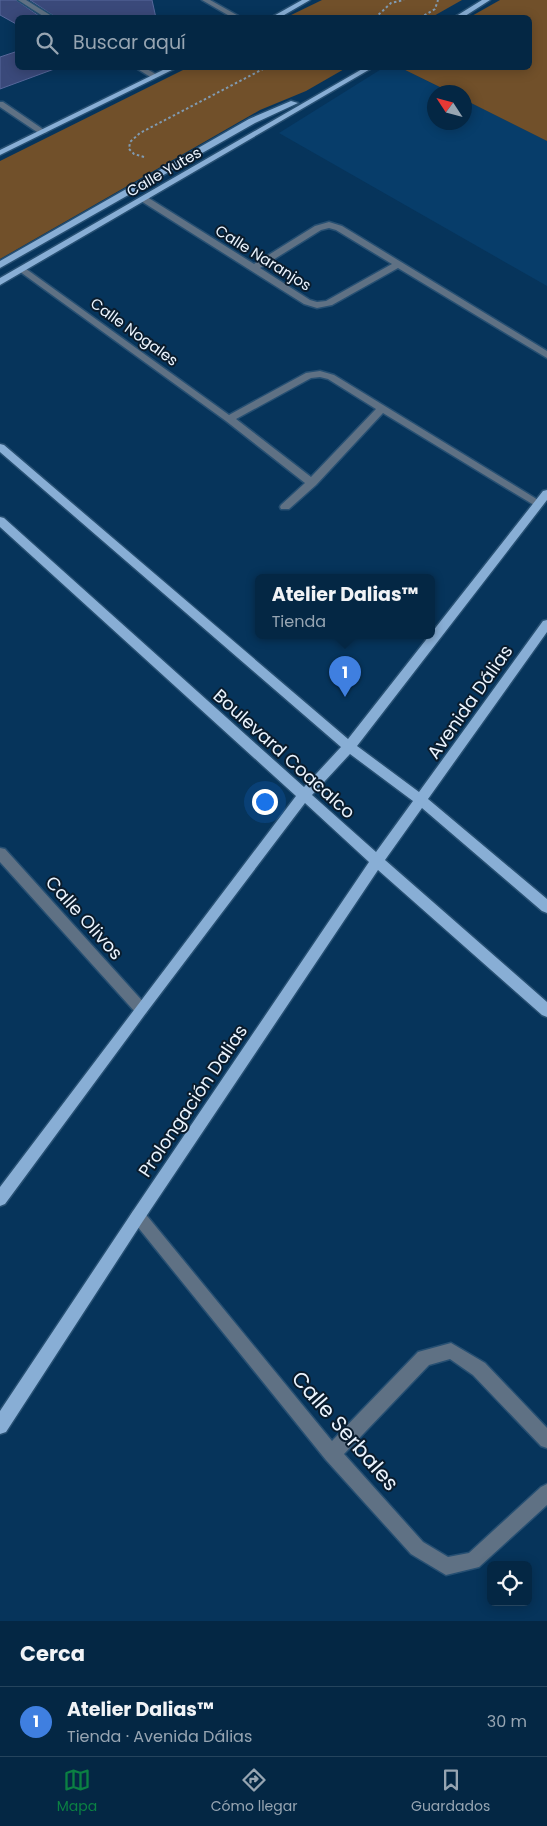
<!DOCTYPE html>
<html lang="es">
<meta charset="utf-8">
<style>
body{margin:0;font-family:Poppins,sans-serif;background:#12334f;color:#f1f3f6}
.controls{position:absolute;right:15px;bottom:15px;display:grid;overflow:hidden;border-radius:8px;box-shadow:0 2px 12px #0003}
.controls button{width:45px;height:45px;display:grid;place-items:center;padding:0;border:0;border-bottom:1px solid #25445d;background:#042744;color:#f1f3f6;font:25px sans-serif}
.compass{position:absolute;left:427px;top:85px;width:45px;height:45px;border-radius:50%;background:#042744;box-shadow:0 2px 12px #0003;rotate:306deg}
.you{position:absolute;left:264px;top:801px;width:18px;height:18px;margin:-12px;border:4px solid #fff;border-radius:50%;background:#1a73e8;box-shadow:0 0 0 8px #1a73e833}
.badge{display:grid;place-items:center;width:32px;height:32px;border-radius:50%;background:#0b8043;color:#fff;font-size:16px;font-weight:700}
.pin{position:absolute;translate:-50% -41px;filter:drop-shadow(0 1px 2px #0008)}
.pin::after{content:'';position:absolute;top:26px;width:18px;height:15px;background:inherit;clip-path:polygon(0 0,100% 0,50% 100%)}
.popup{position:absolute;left:255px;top:574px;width:180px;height:65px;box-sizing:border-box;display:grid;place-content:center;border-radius:8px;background:#042744;filter:drop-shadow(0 1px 4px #0005);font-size:16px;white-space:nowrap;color:#97a5b2}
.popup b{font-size:19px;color:#f1f3f6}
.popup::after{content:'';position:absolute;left:50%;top:100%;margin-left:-10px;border:10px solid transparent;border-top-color:#042744}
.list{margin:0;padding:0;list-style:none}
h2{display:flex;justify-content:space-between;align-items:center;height:65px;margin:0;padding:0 20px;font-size:21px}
h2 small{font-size:16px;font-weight:400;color:#97a5b2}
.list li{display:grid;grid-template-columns:32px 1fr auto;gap:15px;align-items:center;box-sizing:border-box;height:70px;padding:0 20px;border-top:1px solid #25445d}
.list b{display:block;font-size:19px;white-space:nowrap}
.list p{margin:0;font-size:16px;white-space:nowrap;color:#97a5b2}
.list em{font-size:16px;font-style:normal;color:#97a5b2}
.icon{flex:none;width:28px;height:28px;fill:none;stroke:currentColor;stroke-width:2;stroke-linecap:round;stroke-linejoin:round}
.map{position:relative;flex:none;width:547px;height:1621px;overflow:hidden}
.search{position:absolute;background:#042744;box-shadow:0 2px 12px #0003;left:15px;right:15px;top:15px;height:55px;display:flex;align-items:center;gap:12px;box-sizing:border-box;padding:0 18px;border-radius:8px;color:#97a5b2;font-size:19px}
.sheet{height:135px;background:#042744}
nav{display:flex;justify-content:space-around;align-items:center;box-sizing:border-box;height:70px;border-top:1px solid #25445d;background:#042744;font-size:14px;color:#97a5b2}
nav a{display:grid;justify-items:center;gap:2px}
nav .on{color:#0b8043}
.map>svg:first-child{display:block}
.built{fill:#073d6a}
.green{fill:#71502a}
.building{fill:#3a497a;stroke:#57689b}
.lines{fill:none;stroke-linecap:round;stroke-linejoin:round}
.minor-casing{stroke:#264f72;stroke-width:3}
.major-casing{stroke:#264f72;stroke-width:3}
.path{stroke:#819bb2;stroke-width:2;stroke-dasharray:2.5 2.5;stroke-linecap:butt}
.minor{fill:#5f7184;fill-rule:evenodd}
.major{fill:#88aed5;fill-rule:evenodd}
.labels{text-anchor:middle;stroke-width:4;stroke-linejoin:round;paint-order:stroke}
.far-street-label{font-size:15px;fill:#ebf4fe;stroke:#0a1c2d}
.street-label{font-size:18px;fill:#ebf4fe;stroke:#0a1c2d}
.near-street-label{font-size:21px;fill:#ebf4fe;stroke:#0a1c2d}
</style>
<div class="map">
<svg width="547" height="1621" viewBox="0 0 547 1621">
<rect width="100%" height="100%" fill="#06345b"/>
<path class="built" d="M383,68H401L450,92H434V122H464L465,100L547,141V286L279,133Z"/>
<path class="green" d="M322,0H462L432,17H287Z
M500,0H547V141L465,100L464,92H450L401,68H530V18L470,17Z
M187,68H346L306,91L260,110L0,259V161Z"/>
<path class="building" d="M0,0H16L42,18H18V25L0,15Z
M30,0H152L156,18H57Z
M18,51V68H57L0,89V57Z"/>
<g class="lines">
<defs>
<path id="minor" d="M18,0H26L55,18H46Z
M202,0H210L242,18H233Z
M136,68H145L159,76L152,78Z
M0,102H3L47,132L40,134L0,107Z
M141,197H147L254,264L315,226L329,222L342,226L547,351V358L398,268L332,305L317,308L304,304L141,201ZM329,228L336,230L392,264L326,301L317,302L310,300L260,268L321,230Z
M22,266L229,415L306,373L320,371L334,375L543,503L542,505H534L383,413L316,485L289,509H281L280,507L281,505L305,483L226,421L19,271L18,269ZM320,377L328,379L376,409L311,477L236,419L311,378Z
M0,848L5,849L146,1005L148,1009L146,1013L141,1015L136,1013L0,862Z
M138,1208L143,1211L332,1441L418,1352L451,1343L485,1363L547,1428V1448L541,1446L473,1375L450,1359L429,1365L344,1454L423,1542L448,1557L469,1553L541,1487L547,1484V1505L479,1567L446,1575L411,1554L326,1460L133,1221L130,1216L133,1211Z"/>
<path id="major" d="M302,0H310L279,18H270Z
M482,0H490L462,18H453Z
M167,68H176L0,155V150Z
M364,68H372L0,285V278Z
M291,101L298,103L255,123L0,268V261L249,119Z
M0,444L4,445L348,739L543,491L547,490V500L357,746L419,792L543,621L547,620V632L428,799L547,899V913L542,911L422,808L385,860L547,1002V1017L542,1015L378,870L143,1221L6,1432L0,1434V1411L133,1211L369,862L305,803L146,1013L5,1204L0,1206V1187L296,796L0,527V517L4,518L304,787L341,747L0,452ZM350,754L413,801L376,852L312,795Z"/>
</defs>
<use href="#minor" class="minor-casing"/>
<use href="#major" class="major-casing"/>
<path class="path" d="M375,18L391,3L404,0
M420,18L435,9L438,0
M144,157L134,154L129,149L130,142L140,133L265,68"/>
<use href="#minor" class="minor"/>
<use href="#major" class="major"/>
</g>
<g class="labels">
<g class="far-street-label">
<text transform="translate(164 172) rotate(-30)" y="5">Calle Yutes</text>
<text transform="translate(263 258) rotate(32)" y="5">Calle Naranjos</text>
<text transform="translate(134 332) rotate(36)" y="5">Calle Nogales</text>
</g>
<g class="street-label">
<text transform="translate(470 702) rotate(-55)" y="6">Avenida Dálias</text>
<text transform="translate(284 754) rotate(42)" y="6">Boulevard Coacalco</text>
<text transform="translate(84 918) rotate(48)" y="6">Calle Olivos</text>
<text transform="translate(193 1101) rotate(-56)" y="6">Prolongación Dalias</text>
</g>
<g class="near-street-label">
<text transform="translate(345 1431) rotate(49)" y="7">Calle Serbales</text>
</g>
</g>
</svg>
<div class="controls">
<button><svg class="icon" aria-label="locate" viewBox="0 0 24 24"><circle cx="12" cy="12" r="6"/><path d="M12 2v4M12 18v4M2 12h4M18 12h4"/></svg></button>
</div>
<svg class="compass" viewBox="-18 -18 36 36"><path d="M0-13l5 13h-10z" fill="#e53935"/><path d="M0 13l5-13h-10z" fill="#97a5b2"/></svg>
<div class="you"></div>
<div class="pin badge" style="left:345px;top:697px;background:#3f7fe0">1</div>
<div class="popup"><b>Atelier Dalias™</b>Tienda</div>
<div class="search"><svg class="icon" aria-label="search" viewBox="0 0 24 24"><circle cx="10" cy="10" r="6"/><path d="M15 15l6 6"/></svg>Buscar aquí</div>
</div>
<section class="sheet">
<h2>Cerca<small></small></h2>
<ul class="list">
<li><span class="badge" style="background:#3f7fe0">1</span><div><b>Atelier Dalias™</b><p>Tienda · Avenida Dálias</p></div><em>30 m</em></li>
</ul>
</section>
<nav>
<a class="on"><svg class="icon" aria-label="map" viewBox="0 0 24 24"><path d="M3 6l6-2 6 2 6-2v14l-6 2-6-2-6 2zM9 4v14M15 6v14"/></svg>Mapa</a>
<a><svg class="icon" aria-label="directions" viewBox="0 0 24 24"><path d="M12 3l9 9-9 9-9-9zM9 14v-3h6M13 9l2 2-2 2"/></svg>Cómo llegar</a>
<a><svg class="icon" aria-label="saved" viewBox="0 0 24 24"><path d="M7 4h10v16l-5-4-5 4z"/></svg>Guardados</a>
</nav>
